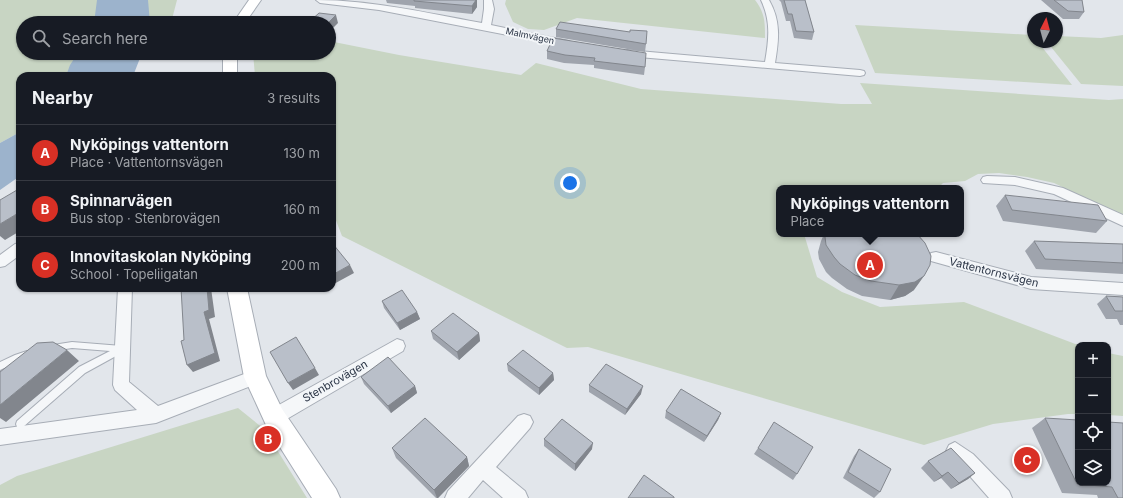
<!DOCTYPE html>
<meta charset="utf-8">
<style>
body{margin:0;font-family:Inter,sans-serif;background:#242831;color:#f1f3f6}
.controls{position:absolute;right:12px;bottom:12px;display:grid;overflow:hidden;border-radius:8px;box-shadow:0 1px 3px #0004}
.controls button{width:36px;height:36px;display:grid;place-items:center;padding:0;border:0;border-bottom:1px solid #363941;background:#171b24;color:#f1f3f6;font:20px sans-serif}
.compass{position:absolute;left:1027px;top:12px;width:36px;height:36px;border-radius:50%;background:#171b24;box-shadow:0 1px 3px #0004;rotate:6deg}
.you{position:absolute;left:570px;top:183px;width:14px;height:14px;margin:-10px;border:3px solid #fff;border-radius:50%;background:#1a73e8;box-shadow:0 0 0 6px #1a73e833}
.badge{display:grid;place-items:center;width:26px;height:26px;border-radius:50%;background:#d93025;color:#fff;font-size:13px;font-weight:700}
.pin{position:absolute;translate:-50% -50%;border:2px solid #fff;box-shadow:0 1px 4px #0006}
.popup{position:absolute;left:776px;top:185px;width:188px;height:52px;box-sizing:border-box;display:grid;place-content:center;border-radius:8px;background:#171b24;filter:drop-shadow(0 1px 3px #0005);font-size:13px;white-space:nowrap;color:#9ea1a6}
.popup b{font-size:15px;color:#f1f3f6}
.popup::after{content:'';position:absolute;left:50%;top:100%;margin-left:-8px;border:8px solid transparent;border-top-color:#171b24}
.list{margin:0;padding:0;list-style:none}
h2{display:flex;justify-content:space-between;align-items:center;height:52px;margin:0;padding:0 16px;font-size:17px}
h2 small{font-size:13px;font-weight:400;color:#9ea1a6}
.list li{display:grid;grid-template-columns:26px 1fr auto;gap:12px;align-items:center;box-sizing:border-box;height:56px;padding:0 16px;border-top:1px solid #363941}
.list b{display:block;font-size:15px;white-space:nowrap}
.list p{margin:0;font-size:13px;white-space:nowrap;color:#9ea1a6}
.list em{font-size:13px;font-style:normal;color:#9ea1a6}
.icon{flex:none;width:22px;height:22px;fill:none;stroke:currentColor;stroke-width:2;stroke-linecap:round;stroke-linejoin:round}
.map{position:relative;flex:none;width:1123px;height:498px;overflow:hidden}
.search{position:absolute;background:#171b24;box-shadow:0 1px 3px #0004;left:16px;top:16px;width:320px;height:44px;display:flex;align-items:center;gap:10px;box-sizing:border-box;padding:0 14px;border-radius:22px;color:#9ea1a6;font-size:15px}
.panel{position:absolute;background:#171b24;box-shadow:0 1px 3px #0004;left:16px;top:72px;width:320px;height:220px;border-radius:12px}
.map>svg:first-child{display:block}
.green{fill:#c8d5c3}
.water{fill:#9cb3cc}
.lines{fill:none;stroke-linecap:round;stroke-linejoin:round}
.lane-casing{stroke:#a7adb6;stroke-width:2}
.street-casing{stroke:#a7adb6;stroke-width:2}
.secondary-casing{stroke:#a7adb6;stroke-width:2}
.lane{fill:#f5f7f9;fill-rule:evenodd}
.street{fill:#f5f7f9;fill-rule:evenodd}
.secondary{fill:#fff;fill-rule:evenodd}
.wall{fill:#9fa4ad}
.shaded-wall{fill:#82868d}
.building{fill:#b9bfc9;stroke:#82868d}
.labels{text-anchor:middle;stroke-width:4;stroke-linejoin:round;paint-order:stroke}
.far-street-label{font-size:9px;fill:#293344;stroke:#f2f5f8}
.street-label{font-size:11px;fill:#293344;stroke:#f2f5f8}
</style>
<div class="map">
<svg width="1123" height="498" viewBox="0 0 1123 498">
<rect width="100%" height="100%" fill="#e2e6eb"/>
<path class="green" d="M0,0H177L171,23H23V53H166L165,56L74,67L68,76H20V132L0,143Z
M506,0H755C765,13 765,22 765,38L577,18L544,30L528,29L513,22L505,4Z
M855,25L1032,35L1033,42H1038L1072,85L875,73Z
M1123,35V86L1081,84L1047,42H1057V36L1101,38Z
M329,41L399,55L521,75L536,63L641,89L841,104H872L860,83L1109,100L1123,99V216L1054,183L1027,177L999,173L978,174L965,181L943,183L938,188H779V234H804L817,277L842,292L880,307L964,302L1078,345V414H1068L993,424L924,445L588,347L567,348L342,236L332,210V76H255L253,53H329Z
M1108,353L1123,356V416L1108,415Z
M238,408L264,429L307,498H0V485L17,476Z"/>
<path class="water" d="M97,0H148L150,23H94Z
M78,53H142L133,76H66L70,65Z
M20,132V176L0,190V143Z"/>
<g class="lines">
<defs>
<path id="lane" d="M72,342L122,346L125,347L126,349L125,351L85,373L23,427L20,428L17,427L16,424L17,421L79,367L110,351L72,348L53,351L50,350L49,348L50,346L53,345Z
M27,351L30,352L31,354L30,356L0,370V362L15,355Z"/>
<path id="street" d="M316,0C372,0 427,13 482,23L484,9V0H492L494,9L491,25L569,41L574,44L569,47L379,10L320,3Z
M761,0H769C781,21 779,39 775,63L860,70L864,71L865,73L864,75L860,76L627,56L622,53L627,50L765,62C769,39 771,21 761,0Z
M987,176L1015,177L1063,188L1123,215V226L1054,194L1015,185L983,183L981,180L983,177Z
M20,243V255L5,266L0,267V255L15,244Z
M936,252L1031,277L1123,283V295L1031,289L931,261L929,257L931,253Z
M118,288H132L129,382L158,406L255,370L261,372L263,377L261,382L156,423L0,445V429L137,410L115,390L113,385Z
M397,339L403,341L405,346L403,351L280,423L274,425L268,423L265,417L268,411Z
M524,414L530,416L533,422L530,428L496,467L525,491L528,498H503L483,480L468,498H445L448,491L518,416Z
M955,442L973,454L1009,491L1012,498H989L961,466L949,457L946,451L949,445Z"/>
<path id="secondary" d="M249,0H261L245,23H233Z
M223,53H237V76H223Z
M227,288H247L266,376L282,409L336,489L340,498H312L266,425L244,377Z"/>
</defs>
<use href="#lane" class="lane-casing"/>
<use href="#street" class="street-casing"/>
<use href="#secondary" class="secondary-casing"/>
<use href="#lane" class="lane"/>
<use href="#street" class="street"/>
<use href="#secondary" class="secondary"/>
</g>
<path class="wall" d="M386,0H477V7L472,14L415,8V6L387,3Z
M779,0H805L814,32L812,40L794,38L790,21H786L781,2Z
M1041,0H1082L1084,12L1079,19H1063Z
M556,29L630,32L646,44L645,52L556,37Z
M553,38L645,67L644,75L594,68V65L564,63L547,59V51Z
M1005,195L1107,221L1096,233L1003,221L996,206Z
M824,234H917L914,290L905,296L890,300L862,296L847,289L832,278L826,272L819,259L818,252L821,241Z
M1034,241L1123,244V274L1036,269L1025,251Z
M1106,296L1123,297V325H1120L1117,319H1106L1097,304Z
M382,301L417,312L420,319L400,330L384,308Z
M431,331L479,333L480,341L459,360L433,339Z
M507,364L553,373L554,380L539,395L508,371Z
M361,377L415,386L417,393L391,413L364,384Z
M589,385L641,394L625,415L589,392Z
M666,411L721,413L718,420L704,442L665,418Z
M1045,418L1123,498H1098L1097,495L1062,493L1032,428Z
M544,439L592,449L575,471L544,446Z
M392,448L467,457L469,466L438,498H436L396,458Z
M758,448L797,474L793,480L754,454Z
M859,449L880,492L874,498L843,478L854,456Z
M928,461L975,473L968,479L951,489L941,478L934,482L921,468Z"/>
<path class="shaded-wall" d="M476,0H477V7L472,14V6Z
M336,15L338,23L329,32V23H328Z
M20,212V231L5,240L0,236V224Z
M350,265L354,273L332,285V275Z
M924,276L914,290L905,296L890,300L899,285Z
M207,288H211L215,317L209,319L220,361L193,372L187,365L204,312Z
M417,312L420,319L400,330L397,323Z
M479,333L480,341L459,360L457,352Z
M67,350L79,361L6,422L0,418V405Z
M315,368L319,375L293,390L288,383Z
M553,373L554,380L539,395V388Z
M415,386L417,393L391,413L388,406Z
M643,386L641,394L625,415L627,409Z
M721,413L718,420L704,442L707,436Z
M593,443L592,449L575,471V464Z
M467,457L469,466L438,498H437L434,490Z
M948,472L941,478L934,482L942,476Z
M975,473L968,479L951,489L959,483Z"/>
<path class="building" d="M414,0H476L472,6L414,1Z
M784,0H805L814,32L796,31L792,14H788Z
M1054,0H1082L1084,12L1068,11Z
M319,13L336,15L328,23H308Z
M560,22L630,32V30L647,31L646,44L556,29Z
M553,38L646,53L645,67L594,61L595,58L565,55L547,51Z
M17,190L20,192V212L0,224V200Z
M1005,195L1098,205L1107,221L1012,210Z
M826,234H917L925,243L931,256L930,265L924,276L915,282L899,285L871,281L855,275L840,264L834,257L826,245L825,237Z
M1034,241L1123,244V263L1045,259Z
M332,244H333L350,265L332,275Z
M181,288H207L209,310L204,312L215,353L187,365L181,341L184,340Z
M402,290L417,312L397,323L382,301Z
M1106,296L1123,297V311H1115Z
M453,313L479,333L457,352L431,331Z
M296,337L315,368L288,383L270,352Z
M53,342L67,350L0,405V372L37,343Z
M523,350L553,373L539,388L507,364Z
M388,357L415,386L388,406L361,377Z
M606,364L643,386L627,409L589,385Z
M681,389L721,413L707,436L666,411Z
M425,418L467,457L434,490L392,448Z
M1045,418L1078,420V483H1108V422L1123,423V498H1118L1112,487L1077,484Z
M562,419L593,443L575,464L544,439Z
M774,422L813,447L797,474L758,448Z
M951,448L975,473L959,483L948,472L942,476L928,461Z
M859,449L891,469L880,492L848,472Z
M644,475L674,497V498H628Z"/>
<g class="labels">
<g class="far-street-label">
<text transform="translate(530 36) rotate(12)" y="3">Malmvägen</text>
</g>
<g class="street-label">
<text transform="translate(994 272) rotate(14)" y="4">Vattentornsvägen</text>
<text transform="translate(335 381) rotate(-30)" y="4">Stenbrovägen</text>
</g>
</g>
</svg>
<div class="controls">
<button>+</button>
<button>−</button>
<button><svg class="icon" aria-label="locate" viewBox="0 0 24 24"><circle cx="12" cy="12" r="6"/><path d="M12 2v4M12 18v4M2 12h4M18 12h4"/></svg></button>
<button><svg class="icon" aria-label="layers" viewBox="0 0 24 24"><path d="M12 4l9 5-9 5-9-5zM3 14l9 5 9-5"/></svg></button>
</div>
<svg class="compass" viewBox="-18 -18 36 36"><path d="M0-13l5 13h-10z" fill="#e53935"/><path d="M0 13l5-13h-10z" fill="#9ea1a6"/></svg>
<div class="you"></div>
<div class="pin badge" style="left:870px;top:265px">A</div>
<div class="popup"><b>Nyköpings vattentorn</b>Place</div>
<div class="pin badge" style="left:268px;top:439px">B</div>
<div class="pin badge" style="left:1027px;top:460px">C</div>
<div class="search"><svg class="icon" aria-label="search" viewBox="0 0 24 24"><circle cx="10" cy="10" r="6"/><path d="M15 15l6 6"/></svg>Search here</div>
<section class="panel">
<h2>Nearby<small>3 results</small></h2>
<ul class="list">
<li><span class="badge">A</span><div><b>Nyköpings vattentorn</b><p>Place · Vattentornsvägen</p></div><em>130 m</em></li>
<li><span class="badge">B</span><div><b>Spinnarvägen</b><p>Bus stop · Stenbrovägen</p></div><em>160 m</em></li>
<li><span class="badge">C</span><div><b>Innovitaskolan Nyköping</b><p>School · Topeliigatan</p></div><em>200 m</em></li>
</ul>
</section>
</div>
